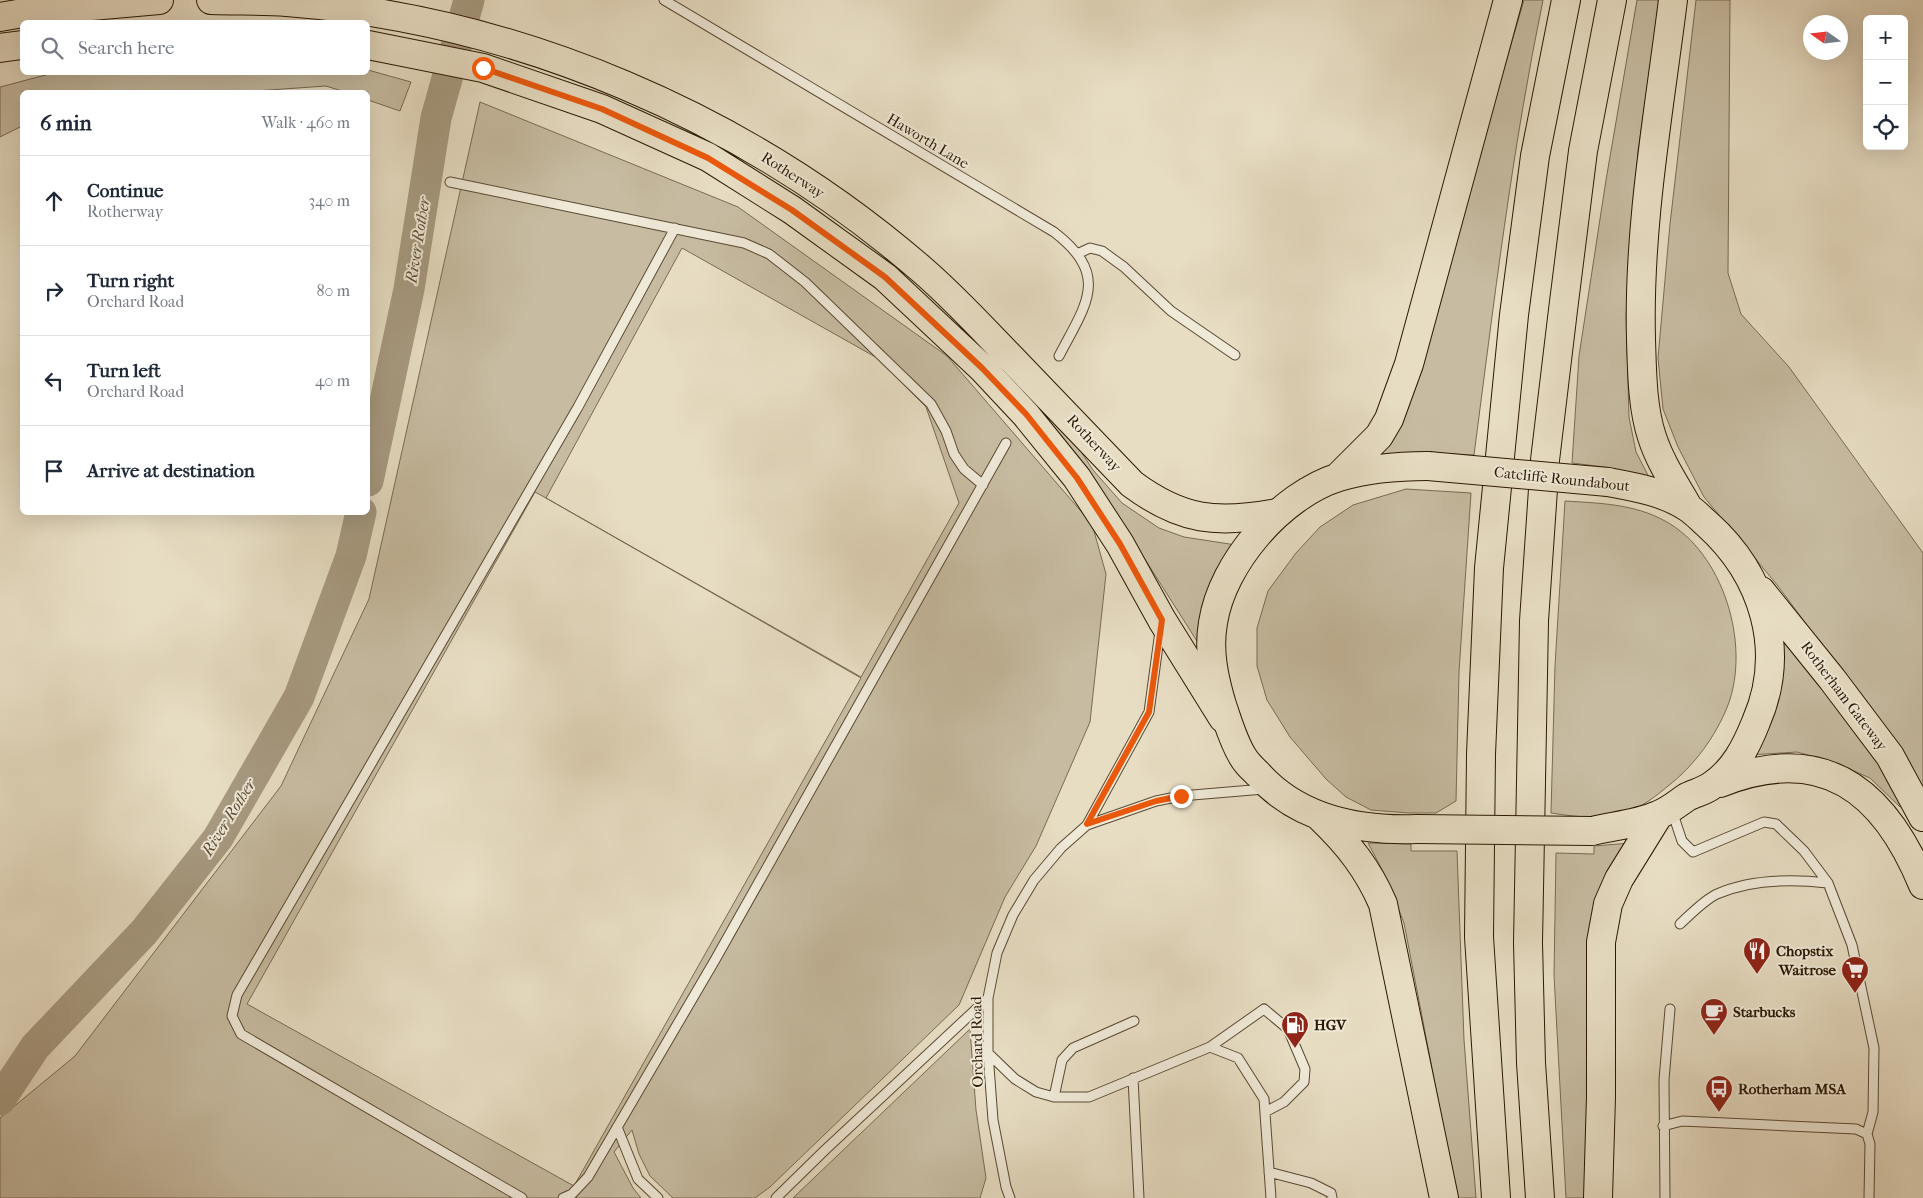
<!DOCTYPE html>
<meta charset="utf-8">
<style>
body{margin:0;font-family:"IM FELL French Canon",serif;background:#f2f2f3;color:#1f2937}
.controls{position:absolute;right:15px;top:15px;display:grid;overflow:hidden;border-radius:8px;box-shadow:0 5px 20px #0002}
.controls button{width:45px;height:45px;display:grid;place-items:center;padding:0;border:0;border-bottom:1px solid #e0e1e3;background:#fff;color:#1f2937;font:25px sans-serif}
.compass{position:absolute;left:1803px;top:15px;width:45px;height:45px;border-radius:50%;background:#fff;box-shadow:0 5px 20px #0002;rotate:284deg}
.stop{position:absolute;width:15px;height:15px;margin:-11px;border:4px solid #ea580c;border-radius:50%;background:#fff}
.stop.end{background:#ea580c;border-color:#fff;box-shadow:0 1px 5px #0008}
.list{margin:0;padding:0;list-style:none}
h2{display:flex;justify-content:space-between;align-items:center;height:65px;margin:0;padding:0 20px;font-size:21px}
h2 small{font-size:16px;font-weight:400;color:#747a83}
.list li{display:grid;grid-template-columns:32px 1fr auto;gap:15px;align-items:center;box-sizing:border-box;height:90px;padding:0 20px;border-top:1px solid #e0e1e3}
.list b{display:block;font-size:19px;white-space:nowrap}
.list p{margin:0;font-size:16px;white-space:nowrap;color:#747a83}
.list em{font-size:16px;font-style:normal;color:#747a83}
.icon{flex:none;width:28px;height:28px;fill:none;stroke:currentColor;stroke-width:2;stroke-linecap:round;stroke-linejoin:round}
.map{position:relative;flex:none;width:1923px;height:1198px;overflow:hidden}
.search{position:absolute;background:#fff;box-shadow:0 5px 20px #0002;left:20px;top:20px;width:350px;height:55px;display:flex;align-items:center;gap:12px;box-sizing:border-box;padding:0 18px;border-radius:8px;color:#747a83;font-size:19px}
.panel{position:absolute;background:#fff;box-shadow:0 5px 20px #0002;left:20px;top:90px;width:350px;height:425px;border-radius:8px}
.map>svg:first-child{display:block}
.green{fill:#c7bca2;stroke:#796a52;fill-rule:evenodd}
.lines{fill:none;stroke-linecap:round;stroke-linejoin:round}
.river{stroke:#a79a81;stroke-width:31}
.lane-casing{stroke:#5a4932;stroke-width:11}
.primary-casing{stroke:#2b1802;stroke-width:30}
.highway-casing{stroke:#2b1802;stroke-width:30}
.lane{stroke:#efe9d8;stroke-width:9}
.primary{stroke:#e7ddc3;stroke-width:28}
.highway{stroke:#e7ddc3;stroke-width:28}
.highway-bridge-casing{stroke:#2b1802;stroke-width:30;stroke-linecap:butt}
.highway-bridge{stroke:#e7ddc3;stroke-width:28}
.route{stroke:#ea580c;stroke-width:6}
.labels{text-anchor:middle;stroke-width:4;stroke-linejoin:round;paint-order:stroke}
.street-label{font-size:15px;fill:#2b1802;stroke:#efe9d8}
.poi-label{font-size:15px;font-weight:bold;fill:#2b1802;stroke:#efe9d8;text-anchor:start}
.water-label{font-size:16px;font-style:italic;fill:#5d4c35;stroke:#efe9d8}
</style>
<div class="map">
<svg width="1923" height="1198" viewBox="0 0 1923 1198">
<rect width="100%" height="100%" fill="#e7ddc3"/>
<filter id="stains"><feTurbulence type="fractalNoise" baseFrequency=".004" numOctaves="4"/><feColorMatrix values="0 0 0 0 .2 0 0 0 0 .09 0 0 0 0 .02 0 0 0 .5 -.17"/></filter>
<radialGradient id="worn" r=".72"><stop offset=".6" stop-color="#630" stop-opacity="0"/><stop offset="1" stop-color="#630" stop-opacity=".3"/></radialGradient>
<path class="green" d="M1524,0H1543C1512,150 1494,302 1474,455L1432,453L1370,460L1467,196Z
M1637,0H1660L1638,151L1626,315L1629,417L1636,452L1651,481L1612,476V468L1572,463L1579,356L1606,180Z
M1696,0H1730L1728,273L1741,314L1789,367L1923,553V798L1884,729L1778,586L1704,497L1678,447L1663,409L1658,358L1670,224Z
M368,70L411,82L400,111L368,100V92H345L326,86L241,92H22V126L0,137V87L57,72H368Z
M480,102L738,207L947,356L1092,524L1106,574L1090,722L1036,846L1005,897L959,1005L770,1187L755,1198H673L650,1176L639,1154L632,1130L614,1152L633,1188L641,1198H0V1118L75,1056L281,786L369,599ZM682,248L879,359L926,407L959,503L861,677L546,498L861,678L574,1186L247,1004L535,492L546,498Z
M1007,370L1067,427L1078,447L1093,470L1122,503L1159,528L1184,537L1236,545L1202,649L1106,498Z
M1406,489L1471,493L1459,672L1456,801L1436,813H1409L1371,810L1346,797L1326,779L1290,737L1267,700L1257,666V628L1268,591L1296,553L1320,527L1353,505Z
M1565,501C1598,503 1635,504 1665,521C1723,552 1751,644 1728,705C1716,736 1694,766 1668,786C1655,797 1642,807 1626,812C1601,820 1577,817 1551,813L1555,666Z
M1775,629L1859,731L1904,804L1900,807L1870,778L1833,762L1797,752L1750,755Z
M1368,843L1411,844V851H1457L1464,1040L1476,1198H1457L1404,923L1387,879Z
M1630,843L1588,962L1586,1198H1566L1554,975L1556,853L1594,854V846Z
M970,1029L976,1110L986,1178L980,1198H793Z"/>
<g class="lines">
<path class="river" d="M368,481L409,289L436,118L469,0
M0,1100L35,1047L144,932L218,838L299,697L351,556L361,512"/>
<defs>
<path id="lane" d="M664,0L1054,232C1111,276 1086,304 1059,356
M450,182L744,243L769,254L805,282L931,404L946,431L954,454L964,469L983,485
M1077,254L1090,248L1102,251L1124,267L1171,311L1235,355
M1672,811L1682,841L1693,852L1764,822L1776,824L1804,851L1828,883L1852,945L1874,1048L1873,1112L1867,1134
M1087,825L1156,801L1181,796L1264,789
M1680,924C1691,914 1704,900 1717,894C1751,879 1792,879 1828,883
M1210,1047L1238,1058L1264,1099L1271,1198
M988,1053L1015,1079L1036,1092L1054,1097H1089L1210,1047L1264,1009L1288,1029L1305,1069L1304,1082L1284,1102L1265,1112
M1133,1078L1139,1198
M1054,1097L1062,1060L1073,1048L1134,1021
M1663,1126L1682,1121L1856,1129L1867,1134L1870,1144L1869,1198
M617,1127L638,1179L658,1198
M1269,1172L1311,1183L1331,1193L1332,1198
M522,1198L241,1034L232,1016L237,995L578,407L675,228
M563,1198L572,1194L588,1177L715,960L1006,443
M776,1198L825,1150L988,998
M1010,1198L1006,1187L993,1120L988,1053V998L997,953L1013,915L1034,880L1061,848L1087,825L1149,712L1160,631
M1665,1198L1664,1080L1670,1009"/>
<path id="primary" d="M211,0C237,1 262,0 287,2C518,20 745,117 920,268C953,296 982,328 1012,359C1052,401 1092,442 1132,484C1182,521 1217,524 1277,513
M0,17L35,11L159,0
M368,45L483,68L602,109L708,157L792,210L885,277L982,368L1026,415L1077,478L1120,544L1162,620L1223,718
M0,48L22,45"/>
<path id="highway" d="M1673,0C1659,112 1638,226 1641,339C1642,370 1642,407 1652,437C1660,462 1675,484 1688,507
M1339,476L1379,436L1389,419L1409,364L1508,0
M1761,591L1832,679L1890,756L1923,817
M1720,783C1823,742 1884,790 1923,885
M1321,818C1348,844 1368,869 1383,904L1444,1198
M1417,829C1358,831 1299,820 1258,774C1253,769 1247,764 1243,757C1233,741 1228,722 1222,705C1214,678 1208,651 1213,623C1222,563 1281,495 1339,477C1369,468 1397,466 1428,466
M1592,831C1613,826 1638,824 1658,815C1669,811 1678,803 1687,797C1695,793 1704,791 1711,786C1734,771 1746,747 1756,722C1787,651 1764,575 1707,524C1701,519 1694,511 1687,507C1664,492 1635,487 1608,482
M1496,1198L1479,937L1481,754L1489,568L1514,315L1535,156L1566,0
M1540,1198L1531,1063L1528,943L1534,621L1545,460L1563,310L1583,151L1612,0
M1598,1198L1601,1097V942L1608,904L1619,879L1658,816"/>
</defs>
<use href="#lane" class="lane-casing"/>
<use href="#primary" class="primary-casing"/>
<use href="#highway" class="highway-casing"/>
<use href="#lane" class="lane"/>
<use href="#primary" class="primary"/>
<use href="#highway" class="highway"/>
<defs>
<path id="highway-bridge" d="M1428,466L1608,482
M1417,829L1592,831"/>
</defs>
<use href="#highway-bridge" class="highway-bridge-casing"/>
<use href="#highway-bridge" class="highway-bridge"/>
</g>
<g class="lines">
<path class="route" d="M483,68L602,109L708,158L792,210L885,277L982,368L1026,414L1077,478L1120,544L1162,620L1149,712L1087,824L1156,801L1181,796"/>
</g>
<defs>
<symbol id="restaurant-pin" viewBox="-11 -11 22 30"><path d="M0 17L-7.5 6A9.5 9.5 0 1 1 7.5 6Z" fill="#8f2418" stroke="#efe9d8"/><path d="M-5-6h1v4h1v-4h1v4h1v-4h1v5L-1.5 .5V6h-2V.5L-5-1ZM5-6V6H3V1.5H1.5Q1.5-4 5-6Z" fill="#fff"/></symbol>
<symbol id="supermarket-pin" viewBox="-11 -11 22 30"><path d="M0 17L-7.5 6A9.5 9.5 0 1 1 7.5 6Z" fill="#8f2418" stroke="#efe9d8"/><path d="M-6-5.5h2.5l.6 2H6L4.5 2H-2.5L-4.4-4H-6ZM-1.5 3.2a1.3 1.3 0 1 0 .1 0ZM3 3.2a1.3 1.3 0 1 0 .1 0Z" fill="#fff"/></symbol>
<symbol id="cafe-pin" viewBox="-11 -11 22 30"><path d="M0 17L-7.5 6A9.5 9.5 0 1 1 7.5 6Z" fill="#8f2418" stroke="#efe9d8"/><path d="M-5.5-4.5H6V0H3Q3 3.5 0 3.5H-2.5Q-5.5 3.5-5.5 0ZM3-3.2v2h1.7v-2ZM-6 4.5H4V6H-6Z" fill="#fff"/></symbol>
<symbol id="fuel-pin" viewBox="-11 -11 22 30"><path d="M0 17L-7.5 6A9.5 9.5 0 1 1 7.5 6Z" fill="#8f2418" stroke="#efe9d8"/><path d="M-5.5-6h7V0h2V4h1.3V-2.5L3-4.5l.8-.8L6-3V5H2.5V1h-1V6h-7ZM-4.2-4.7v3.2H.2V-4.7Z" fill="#fff"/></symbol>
<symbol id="bus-pin" viewBox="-11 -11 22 30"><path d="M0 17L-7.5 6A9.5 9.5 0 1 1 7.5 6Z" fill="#8f2418" stroke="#efe9d8"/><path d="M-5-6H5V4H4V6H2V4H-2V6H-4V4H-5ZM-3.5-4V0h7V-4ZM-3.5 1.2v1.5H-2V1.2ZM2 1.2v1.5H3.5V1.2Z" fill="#fff"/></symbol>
</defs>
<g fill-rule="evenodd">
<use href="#restaurant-pin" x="1741" y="935" width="32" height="43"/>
<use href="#supermarket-pin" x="1839" y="954" width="32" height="43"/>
<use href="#cafe-pin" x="1698" y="996" width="32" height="43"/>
<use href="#fuel-pin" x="1279" y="1009" width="32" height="43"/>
<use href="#bus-pin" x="1703" y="1073" width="32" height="43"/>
</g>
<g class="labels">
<g class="street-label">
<text transform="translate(928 141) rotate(31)" y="5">Haworth Lane</text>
<text transform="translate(793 175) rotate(33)" y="5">Rotherway</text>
<text transform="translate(1094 443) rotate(47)" y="5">Rotherway</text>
<text transform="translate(1562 479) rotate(6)" y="5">Catcliffe Roundabout</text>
<text transform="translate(1844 696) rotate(53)" y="5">Rotherham Gateway</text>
<text transform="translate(977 1042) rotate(-91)" y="5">Orchard Road</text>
</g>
<g class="poi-label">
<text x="1776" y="956">Chopstix</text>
<text x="1836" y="975" text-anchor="end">Waitrose</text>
<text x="1733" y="1017">Starbucks</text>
<text x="1314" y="1030">HGV</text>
<text x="1738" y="1094">Rotherham MSA</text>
</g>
<g class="water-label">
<text transform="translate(417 240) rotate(-81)" y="6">River Rother</text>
<text transform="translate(228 817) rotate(-58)" y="6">River Rother</text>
</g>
</g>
<rect width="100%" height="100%" filter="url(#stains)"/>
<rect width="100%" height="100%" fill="url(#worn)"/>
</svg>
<div class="controls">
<button>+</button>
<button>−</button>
<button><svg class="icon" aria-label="locate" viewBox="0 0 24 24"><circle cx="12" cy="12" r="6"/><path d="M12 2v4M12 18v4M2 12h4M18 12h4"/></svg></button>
</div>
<svg class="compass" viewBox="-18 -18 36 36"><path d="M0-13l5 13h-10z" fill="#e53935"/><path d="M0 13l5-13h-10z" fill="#747a83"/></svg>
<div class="stop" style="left:483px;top:68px"></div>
<div class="stop end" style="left:1181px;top:796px"></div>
<div class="search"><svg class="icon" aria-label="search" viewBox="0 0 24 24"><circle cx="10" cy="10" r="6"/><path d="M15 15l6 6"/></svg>Search here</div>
<section class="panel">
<h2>6 min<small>Walk · 460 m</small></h2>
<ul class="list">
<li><svg class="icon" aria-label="ahead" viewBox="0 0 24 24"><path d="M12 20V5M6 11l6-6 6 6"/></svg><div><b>Continue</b><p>Rotherway</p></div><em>340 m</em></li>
<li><svg class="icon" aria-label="right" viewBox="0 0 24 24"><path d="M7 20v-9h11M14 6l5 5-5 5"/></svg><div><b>Turn right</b><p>Orchard Road</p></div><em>80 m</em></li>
<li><svg class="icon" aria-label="left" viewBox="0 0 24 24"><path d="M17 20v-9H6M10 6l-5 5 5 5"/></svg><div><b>Turn left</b><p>Orchard Road</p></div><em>40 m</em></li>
<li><svg class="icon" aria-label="arrive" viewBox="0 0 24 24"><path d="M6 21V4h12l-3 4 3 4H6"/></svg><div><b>Arrive at destination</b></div></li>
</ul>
</section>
</div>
